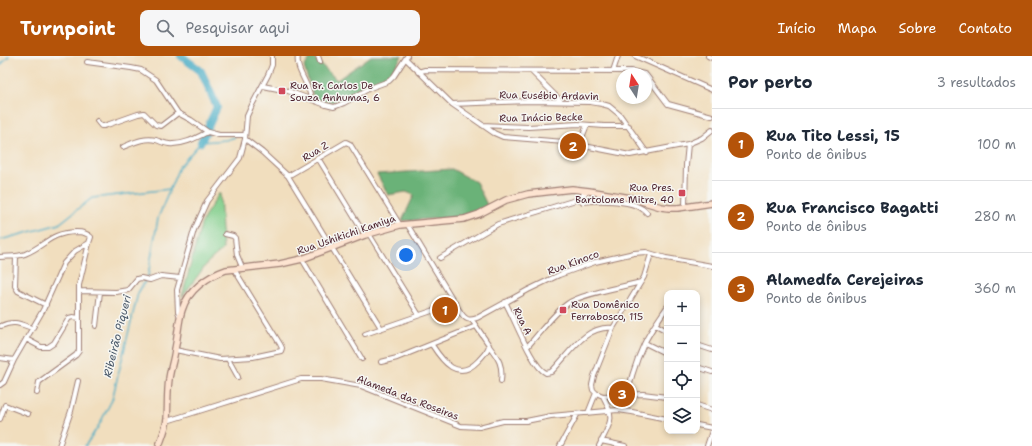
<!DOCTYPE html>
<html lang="pt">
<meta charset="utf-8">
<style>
body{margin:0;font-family:"Shantell Sans",sans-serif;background:#f6f6f7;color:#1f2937}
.controls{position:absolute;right:12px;bottom:12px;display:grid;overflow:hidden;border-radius:8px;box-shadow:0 2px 6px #0003}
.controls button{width:36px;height:36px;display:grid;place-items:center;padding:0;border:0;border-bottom:1px solid #e0e1e3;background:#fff;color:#1f2937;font:20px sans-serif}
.compass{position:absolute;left:616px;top:12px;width:36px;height:36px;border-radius:50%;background:#fff;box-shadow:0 2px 6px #0003;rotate:348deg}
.you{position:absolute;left:406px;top:199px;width:14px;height:14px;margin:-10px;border:3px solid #fff;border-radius:50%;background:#1a73e8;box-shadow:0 0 0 6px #1a73e833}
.badge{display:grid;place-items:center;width:26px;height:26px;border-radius:50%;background:#b45309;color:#fff;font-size:13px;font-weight:700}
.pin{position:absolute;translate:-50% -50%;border:2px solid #fff;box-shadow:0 1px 4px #0006}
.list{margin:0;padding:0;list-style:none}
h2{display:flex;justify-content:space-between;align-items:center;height:52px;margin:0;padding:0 16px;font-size:17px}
h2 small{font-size:13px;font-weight:400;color:#747a83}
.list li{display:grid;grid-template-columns:26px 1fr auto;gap:12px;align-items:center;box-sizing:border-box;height:72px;padding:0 16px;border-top:1px solid #e0e1e3}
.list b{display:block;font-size:15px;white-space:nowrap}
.list p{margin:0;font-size:13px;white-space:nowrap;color:#747a83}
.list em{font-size:13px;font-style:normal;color:#747a83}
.icon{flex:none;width:22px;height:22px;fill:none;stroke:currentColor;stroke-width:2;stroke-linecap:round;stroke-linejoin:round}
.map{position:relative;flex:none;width:712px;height:390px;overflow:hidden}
header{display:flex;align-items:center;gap:24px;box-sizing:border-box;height:56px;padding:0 20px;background:#b45309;color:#fff}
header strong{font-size:19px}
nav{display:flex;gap:22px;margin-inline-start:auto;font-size:14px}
.search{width:280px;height:36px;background:#f6f6f7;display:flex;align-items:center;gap:10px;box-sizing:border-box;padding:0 14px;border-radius:8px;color:#747a83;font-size:15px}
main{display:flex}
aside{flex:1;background:#fff}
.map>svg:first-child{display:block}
.green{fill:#84cf8d;stroke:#67775c}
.forest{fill:#6bb278;stroke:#5a6852}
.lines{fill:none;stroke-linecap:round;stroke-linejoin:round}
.stream{stroke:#45abc4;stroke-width:1.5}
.river{stroke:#45abc4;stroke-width:8}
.street-casing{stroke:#9e7e74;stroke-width:6}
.secondary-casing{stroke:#9e7e74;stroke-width:8}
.street{stroke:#fff;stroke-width:4}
.secondary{stroke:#fde4d1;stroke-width:5.5}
.poi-dot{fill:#d1495b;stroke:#f6f6f2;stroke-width:1.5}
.labels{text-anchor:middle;stroke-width:3;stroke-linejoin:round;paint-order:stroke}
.poi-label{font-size:10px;fill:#4a1f2b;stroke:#f6f6f2;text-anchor:start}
.street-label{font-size:10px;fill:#4a1f2b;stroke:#f6f6f2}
.water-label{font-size:11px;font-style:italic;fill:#485768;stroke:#f6f6f2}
</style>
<header>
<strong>Turnpoint</strong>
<div class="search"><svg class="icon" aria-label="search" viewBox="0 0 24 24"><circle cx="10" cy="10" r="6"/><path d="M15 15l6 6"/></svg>Pesquisar aqui</div>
<nav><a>Início</a><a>Mapa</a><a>Sobre</a><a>Contato</a></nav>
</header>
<main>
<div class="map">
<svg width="712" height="390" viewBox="0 0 712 390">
<rect width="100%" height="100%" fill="#f6f6f2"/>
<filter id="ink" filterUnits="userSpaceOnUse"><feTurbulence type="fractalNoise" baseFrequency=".025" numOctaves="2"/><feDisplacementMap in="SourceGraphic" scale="8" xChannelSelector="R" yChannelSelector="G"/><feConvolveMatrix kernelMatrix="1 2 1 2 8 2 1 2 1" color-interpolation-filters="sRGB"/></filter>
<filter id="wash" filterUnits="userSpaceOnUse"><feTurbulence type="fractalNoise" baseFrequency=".012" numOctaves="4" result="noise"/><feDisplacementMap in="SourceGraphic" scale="16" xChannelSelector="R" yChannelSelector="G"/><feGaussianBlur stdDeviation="0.9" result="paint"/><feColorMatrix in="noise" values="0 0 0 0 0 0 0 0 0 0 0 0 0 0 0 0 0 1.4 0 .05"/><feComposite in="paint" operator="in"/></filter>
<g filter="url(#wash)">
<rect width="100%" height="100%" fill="#f1debe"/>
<path class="green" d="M220,136L223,193L208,206L182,241L201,169L206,158Z"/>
<path class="forest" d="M312,0L337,24L371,0H402L391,18L333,46L314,43L304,11Z
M452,113L476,126L489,153L460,161L402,165L414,139L406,136L388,139L377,118Z"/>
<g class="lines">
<path class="stream" d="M0,10L9,0
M0,184L59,168L92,142L170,133
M85,390L98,371L112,344L138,237L148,220L158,162L179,111L201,86L226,84L235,81"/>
<path class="river" d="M181,0L201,15L217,51L201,86"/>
</g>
</g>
<g filter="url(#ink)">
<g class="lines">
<defs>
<path id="street" d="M298,0C295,15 310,28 311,43
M318,0L320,6
M635,0L712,34
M708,0L712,2
M406,3L452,48L494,77L503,81L564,86L630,99L688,88L702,82L712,74
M87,6L131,12L141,14L156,24L178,57L191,64L208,76L219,79H245
M531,15L561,45
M613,15L618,0
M418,16L425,14L631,15L644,18
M646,19L668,48L712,60
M263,30L288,35L326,49L334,51L344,47L370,32L389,25L394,20L407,0
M452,48L529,45L590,46L602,48L609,50L620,59L647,97
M97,65L101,70H104L138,58L144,57L156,69L161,70L178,57
M482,69L528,71L578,68L604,70H629
M245,83L262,96L288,120L381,272
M579,89L587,69
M123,91C133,87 144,81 156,84C162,86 167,89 173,88C186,88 197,81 208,76
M318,102L365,179
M288,120L341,89L346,86L350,88L400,169
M579,143L583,146C598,144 636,143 647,157
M685,151L686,109L688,88
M407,168L461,257C466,264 469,265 477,262L528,234L559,219L595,206L634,197L646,196L666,202L712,210
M225,178L233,180L235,182L237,199L242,211
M369,178L419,259
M651,198L644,221L613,272L594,320L592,329L593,334L596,337L603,340L643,338L667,341
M0,201C9,200 17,201 25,198C47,189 49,177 76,176C82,176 87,177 91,181L89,187L75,195L64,207L43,254L14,304L4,326L0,329
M16,201L15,230L18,235L46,249
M440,202L498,168L579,143L587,135
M302,203L362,303
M79,235L116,236L128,234L137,223L141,222L150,224L161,220L180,222
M505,246C514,261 532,311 546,317L551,316C569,299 584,269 613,272
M180,260L178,256L177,234L194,174L207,145L240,102L245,83L247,60L252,49L268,19L272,9V0
M656,269L667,275
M1,270C14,264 20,268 32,272
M96,270L100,236
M365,278L455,247
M26,283L41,291H48L54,287L69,262L73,261L79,262V229L89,187
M645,287L667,298
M432,289C443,306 458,326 478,305C482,300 488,296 489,289L472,264
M697,289L712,294
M489,290C499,303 503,309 501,325
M527,291C540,277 552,259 567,248C580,238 623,231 641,226
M175,294L220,303L253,301L281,295L282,292L280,288L234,213
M0,302L14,304
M228,303L238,321
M381,306L397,302L476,270
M697,311L712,316
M37,337L39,326L76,299L79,295V262
M697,349L712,354
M624,355C628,332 634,309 644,288C650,275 659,263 667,251
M588,357L596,337
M0,363L5,349L28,358
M167,365L301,323H321L361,330L461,370L479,371L503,365H526L551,360L618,354L632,356L667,363
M697,369L712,372
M601,385L625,390
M59,390L71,355L78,325
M560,390L577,359
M599,390C610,367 616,364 603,340
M707,390L712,375"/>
<path id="secondary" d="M159,390C162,381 166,373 167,363C168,350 167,337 169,323C170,313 174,304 175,293C178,280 178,266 182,254C188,234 208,220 226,214L280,208L302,203L365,179L400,169L464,163L479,158L506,144L528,138L572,133L589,135L631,142L661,151L669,152H678L712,147"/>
</defs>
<use href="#street" class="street-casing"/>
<use href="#secondary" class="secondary-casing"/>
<use href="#street" class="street"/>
<use href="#secondary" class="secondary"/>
</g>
</g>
<g class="poi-dot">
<rect x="278" y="31" width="8" height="8" rx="2"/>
<rect x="678" y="133" width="8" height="8" rx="2"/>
<rect x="559" y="250" width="8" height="8" rx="2"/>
</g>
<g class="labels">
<g class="poi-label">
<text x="290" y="33">Rua Br. Carlos De<tspan x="290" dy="12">Souza Anhumas, 6</tspan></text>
<text x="674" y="135" text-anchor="end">Rua Pres.<tspan x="674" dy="12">Bartolome Mitre, 40</tspan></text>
<text x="571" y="252">Rua Domênico<tspan x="571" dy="12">Ferrabosco, 115</tspan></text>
</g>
<g class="street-label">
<text transform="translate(549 39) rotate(1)" y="4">Rua Eusébio Ardavin</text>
<text transform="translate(541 61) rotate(-1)" y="4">Rua Inácio Becke</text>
<text transform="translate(315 95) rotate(-31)" y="4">Rua Z</text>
<text transform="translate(346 178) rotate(-19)" y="4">Rua Ushikichi Kamiya</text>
<text transform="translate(573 206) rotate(-20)" y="4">Rua Kinoco</text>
<text transform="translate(523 265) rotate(64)" y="4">Rua A</text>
<text transform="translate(408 341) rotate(21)" y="4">Alameda das Roseiras</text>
</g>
<g class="water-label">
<text transform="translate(117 280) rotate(-76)" y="4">Ribeirão Piqueri</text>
</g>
</g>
</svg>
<div class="controls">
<button>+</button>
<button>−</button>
<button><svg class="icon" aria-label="locate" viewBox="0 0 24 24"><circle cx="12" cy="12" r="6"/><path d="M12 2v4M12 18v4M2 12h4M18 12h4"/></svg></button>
<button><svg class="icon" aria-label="layers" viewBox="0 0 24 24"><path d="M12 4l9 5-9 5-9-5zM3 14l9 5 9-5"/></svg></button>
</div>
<svg class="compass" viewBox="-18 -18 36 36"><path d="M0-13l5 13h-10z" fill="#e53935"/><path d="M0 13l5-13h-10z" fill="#747a83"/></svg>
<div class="you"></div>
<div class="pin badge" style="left:445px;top:254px">1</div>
<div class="pin badge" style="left:573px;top:90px">2</div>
<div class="pin badge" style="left:622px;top:338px">3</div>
</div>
<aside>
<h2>Por perto<small>3 resultados</small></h2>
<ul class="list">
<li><span class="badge">1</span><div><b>Rua Tito Lessi, 15</b><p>Ponto de ônibus</p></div><em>100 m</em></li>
<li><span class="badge">2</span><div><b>Rua Francisco Bagatti</b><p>Ponto de ônibus</p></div><em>280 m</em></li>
<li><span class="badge">3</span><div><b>Alamedfa Cerejeiras</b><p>Ponto de ônibus</p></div><em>360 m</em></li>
</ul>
</aside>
</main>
